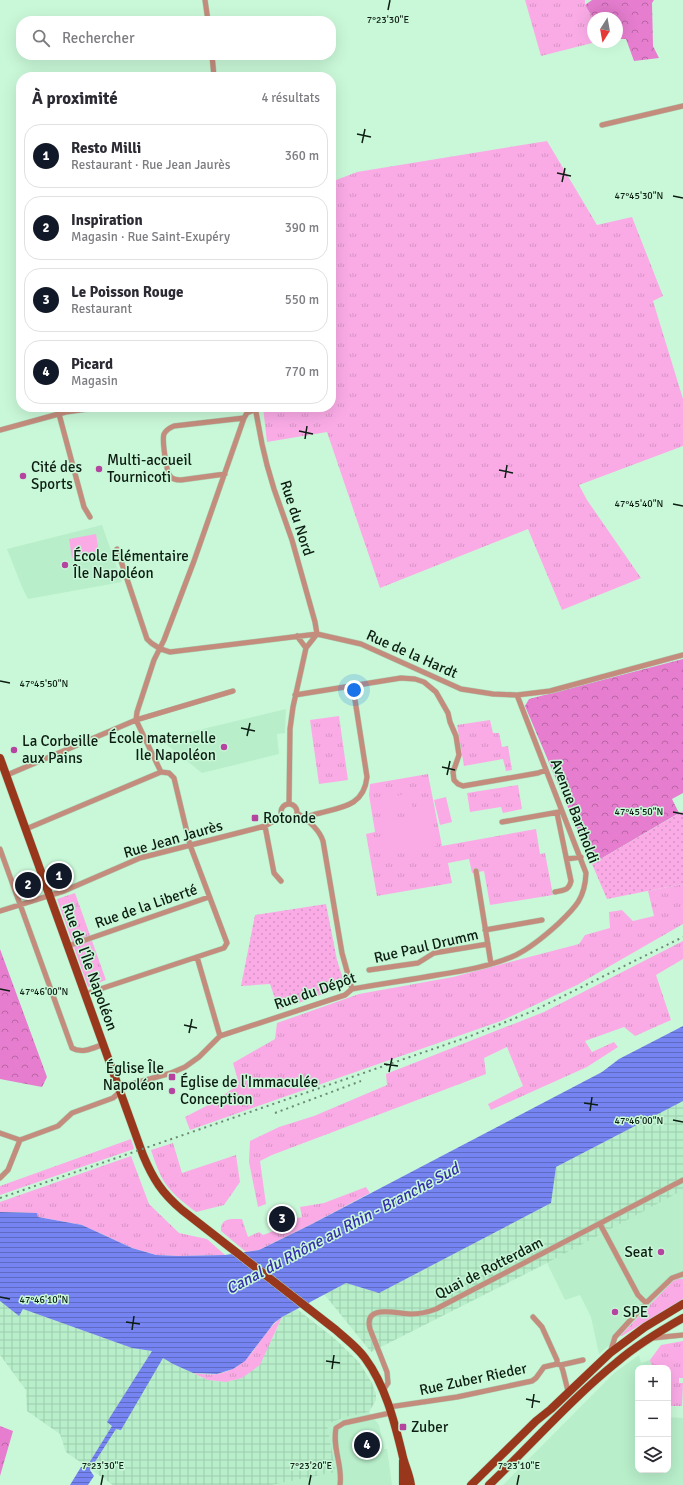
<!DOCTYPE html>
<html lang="fr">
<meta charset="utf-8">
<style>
body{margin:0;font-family:Signika,sans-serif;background:#f2f2f3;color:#2b2b33}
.controls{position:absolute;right:12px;bottom:12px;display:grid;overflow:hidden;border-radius:8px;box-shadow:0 4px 16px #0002}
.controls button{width:36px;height:36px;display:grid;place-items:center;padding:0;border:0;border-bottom:1px solid #e1e1e2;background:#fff;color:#2b2b33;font:20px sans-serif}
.compass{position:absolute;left:587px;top:12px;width:36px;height:36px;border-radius:50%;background:#fff;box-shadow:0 4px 16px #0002;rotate:191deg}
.you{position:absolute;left:354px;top:690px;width:14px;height:14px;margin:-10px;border:3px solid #fff;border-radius:50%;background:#1a73e8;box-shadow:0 0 0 6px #1a73e833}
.badge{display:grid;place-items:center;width:26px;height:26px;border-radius:50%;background:#111827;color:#fff;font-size:13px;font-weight:700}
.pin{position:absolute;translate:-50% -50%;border:2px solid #fff;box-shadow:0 1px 4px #0006}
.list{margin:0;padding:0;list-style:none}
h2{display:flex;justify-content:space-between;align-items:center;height:52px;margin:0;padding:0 16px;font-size:17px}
h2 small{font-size:13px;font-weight:400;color:#7c7c81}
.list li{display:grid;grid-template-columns:26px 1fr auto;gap:12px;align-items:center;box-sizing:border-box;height:64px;margin:0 8px 8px;padding:0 8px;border:1px solid #e1e1e2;border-radius:16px}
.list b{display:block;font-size:15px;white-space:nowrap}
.list p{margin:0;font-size:13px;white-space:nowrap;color:#7c7c81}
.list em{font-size:13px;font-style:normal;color:#7c7c81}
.icon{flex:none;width:22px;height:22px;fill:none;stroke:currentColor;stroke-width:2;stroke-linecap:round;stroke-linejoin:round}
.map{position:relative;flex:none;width:683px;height:1485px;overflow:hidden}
.search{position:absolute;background:#fff;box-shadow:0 4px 16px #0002;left:16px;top:16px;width:320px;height:44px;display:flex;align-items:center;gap:10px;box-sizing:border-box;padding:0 14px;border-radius:16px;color:#7c7c81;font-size:15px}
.panel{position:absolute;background:#fff;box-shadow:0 4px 16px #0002;left:16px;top:72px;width:320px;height:340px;border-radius:16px}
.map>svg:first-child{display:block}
.built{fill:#b8eeca}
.industrial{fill:url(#industrial-grid)}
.grass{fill:url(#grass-tufts)}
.forest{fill:url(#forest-crowns)}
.garden{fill:url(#garden-dots)}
.pitch{fill:#faabe6}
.water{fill:url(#water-rules)}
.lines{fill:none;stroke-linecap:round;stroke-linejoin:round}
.minor-casing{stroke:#abd5b8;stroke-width:6}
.primary-casing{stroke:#abd5b8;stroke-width:9}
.minor{stroke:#c48c7c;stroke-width:5}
.primary{stroke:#99371c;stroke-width:8}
.rail{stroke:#6b8b75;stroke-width:2;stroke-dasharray:2 4;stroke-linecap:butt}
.ticks{fill:none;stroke:#0d1e13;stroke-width:1.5}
.poi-dot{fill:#b544a0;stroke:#c9f8d8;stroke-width:1.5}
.labels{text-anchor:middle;stroke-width:3;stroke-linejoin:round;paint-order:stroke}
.poi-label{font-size:15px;fill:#0d1e13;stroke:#c9f8d8;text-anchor:start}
.street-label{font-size:15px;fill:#0d1e13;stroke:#c9f8d8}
.water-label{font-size:16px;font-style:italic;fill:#352ead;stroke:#c9f8d8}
.ticks-label{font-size:10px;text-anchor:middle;fill:#0d1e13;stroke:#c9f8d8;stroke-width:3;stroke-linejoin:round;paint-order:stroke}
</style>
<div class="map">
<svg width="683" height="1485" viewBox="0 0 683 1485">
<defs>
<pattern id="industrial-grid" width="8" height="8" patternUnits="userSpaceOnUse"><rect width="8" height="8" fill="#b8eeca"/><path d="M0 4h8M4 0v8" fill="none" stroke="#9dccad"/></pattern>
<pattern id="grass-tufts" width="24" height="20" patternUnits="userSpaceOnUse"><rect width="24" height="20" fill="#faabe6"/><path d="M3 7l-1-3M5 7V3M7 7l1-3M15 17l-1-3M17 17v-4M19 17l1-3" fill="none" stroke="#d593c4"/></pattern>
<pattern id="forest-crowns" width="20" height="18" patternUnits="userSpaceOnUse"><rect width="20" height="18" fill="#e67dcf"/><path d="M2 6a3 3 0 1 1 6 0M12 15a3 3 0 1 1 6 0" fill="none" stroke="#b966a7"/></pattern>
<pattern id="garden-dots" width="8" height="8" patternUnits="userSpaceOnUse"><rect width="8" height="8" fill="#faabe6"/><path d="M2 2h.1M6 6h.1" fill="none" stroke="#d593c4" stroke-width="1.8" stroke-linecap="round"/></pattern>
<pattern id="water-rules" width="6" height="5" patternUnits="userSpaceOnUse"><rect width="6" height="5" fill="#7684f1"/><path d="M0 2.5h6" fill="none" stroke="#5f6bc2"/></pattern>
</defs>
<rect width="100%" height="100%" fill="#c9f8d8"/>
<path class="built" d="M102,525L122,582L28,599L22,587L7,549Z
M286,709L285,733L277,734L279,754L202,773L161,740V739Z
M683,1189V1279H677L673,1281L620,1336L599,1354L591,1317L580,1295L565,1300L547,1263Z
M639,1355L641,1363L650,1360L652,1368H638V1470H668V1417L683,1418V1485H503L614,1373Z
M369,1412L379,1425L384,1449H387L392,1485H272L336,1472L327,1424L346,1417Z"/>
<path class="industrial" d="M683,1100V1190L547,1263L371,1352L324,1294L346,1283L376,1292L556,1167Z
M0,1301L18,1315L23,1309L132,1348L152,1351L173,1364L208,1380L226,1382L242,1378L273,1338L282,1317L297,1309L335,1339L359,1362L372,1383L376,1394V1400L369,1412L346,1417L327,1424L336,1472L272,1485H113L66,1452L60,1434L27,1411L26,1390L0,1355Z"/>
<path class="grass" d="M525,0H585V5L593,18V42H596L541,56Z
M547,141L597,225L632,217L663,296L653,301L683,399V446L579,485L587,500L641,578L562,610L528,529L380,588L327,432L267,442L263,407H331V182L357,172Z
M339,716L348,780L319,784L310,720Z
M490,720L493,733H499L502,747L508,746L512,770L506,771L503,759L464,766L457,725Z
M428,774L442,846L536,829L540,854L545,853L553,895L490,905L484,871L472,873L469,859L448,863L452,883L377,896L366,834L375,832L369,795L370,784Z
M518,785L522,809L503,813L501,807L470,812L467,793Z
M683,884V924L577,985L501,1021L190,1130L185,1117L214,1102L239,1084L233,1063L275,1039L277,1023L359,994L453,977L579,944L585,935L610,928L609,912L622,910L633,921L654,916L648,891Z
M75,893L106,980L88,987L57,899Z
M683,941V959L656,975L671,1020L635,1036L624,1027L585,1041L592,1052L614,1042L618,1047L587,1067L491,1110L488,1104L523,1086L507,1047L484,1058L486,1074L272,1155L260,1161L266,1204L258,1207L249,1162L250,1141L279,1127L314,1116L387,1085L386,1074L544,1012Z
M131,1139L134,1149L0,1195V1186Z
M173,1143L182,1173L236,1155L240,1182L224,1205L196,1212C183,1202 168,1191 161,1176C157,1168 154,1159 151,1150Z
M131,1156L149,1204L179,1233L207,1239L225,1255L178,1256L156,1255L132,1248L82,1225L38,1217L37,1213L0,1212V1202Z
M366,1187L370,1193L310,1225L259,1250L246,1252L221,1231C220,1217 232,1219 242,1219L248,1237L259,1232L263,1235L292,1224L293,1219L302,1217L300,1207L324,1203Z
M677,1279H683V1299L622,1336H620L673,1281Z
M282,1317L260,1365L242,1378L226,1382L208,1380L193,1373C201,1374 210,1375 218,1374C254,1366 256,1337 282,1317Z
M683,1341V1378H679V1383H683L682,1406H668V1368H652L650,1360L661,1345Z"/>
<path class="forest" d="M592,0H654L652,3L653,46L659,58L634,61L626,39H617V18H593L585,5Z
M683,659V793L672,799L679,813L592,864L525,706L529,699Z
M0,949L47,1077L42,1087L0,1079Z
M0,1426L13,1431L0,1476Z"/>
<path class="garden" d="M683,811V884L607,899L592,864Z
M326,904L337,960L343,979L337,989L279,1010L270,984L241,986L255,915Z"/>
<path class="pitch" d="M96,534L99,553L72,558L69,539Z
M409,793L413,809L387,814L383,799Z
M446,797L452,822L440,825L434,800Z
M431,812L437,846L387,855L381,821Z"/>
<path class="water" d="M683,1026V1101L556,1167L551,1203L379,1293L346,1283L282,1317L274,1323L245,1361L233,1369L217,1374L193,1373L173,1364L163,1358L121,1430L116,1429L91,1468L90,1470L94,1476L88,1485H70L81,1467L86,1468L112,1426L107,1422L152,1351L132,1348L23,1309L19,1316L0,1301V1212L37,1213L38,1217L82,1225L132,1248L156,1255L178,1256L225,1255L259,1250L310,1225L602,1072L619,1059Z"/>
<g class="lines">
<defs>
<path id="minor" d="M205,0L208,21
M212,55L214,77
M602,125L683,106
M255,407L262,444L267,465L274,489L292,540L315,622L317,634L306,648L293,707L290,729L289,804
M59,414L84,507L90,517
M0,430L66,412L102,407
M225,474L181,480C177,480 172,479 170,476C166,471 162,439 164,434C166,430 169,428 174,426L244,418
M117,549L147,639C152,645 162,650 170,652L317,634L361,644L461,689L493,694L517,695L550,691L683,655
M297,636L306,648
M295,695L401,678L415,679L424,682L436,692L448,713L450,722L456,736L459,755L453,772L454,780L458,784L463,786L538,773L546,770
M7,775L136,720L137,712L154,660L164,640L194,561L244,418L247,413L256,409
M281 812a8 8 0 1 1 16 0a8 8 0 1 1-16 0Z
M297,813C308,820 319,829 323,841L342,953L352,989
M305,819C310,815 315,814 320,813C344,807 364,805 367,777L353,687
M502,822L559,812
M265,826L274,873L281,881
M26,829L161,772
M0,849L72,1048C82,1054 93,1048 104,1044
M567,859L581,857
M476,871L491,964
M555,892C563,890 569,891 571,881L557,813
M0,911L64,891L140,858L265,826L282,816
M485,930L542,920
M68,946L209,897
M197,957L220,1036
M369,970L418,963L434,953L488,944
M85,994L224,948L227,943L190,845L174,778L169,773L161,772L136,720L233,691
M0,1133L20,1140L58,1126L72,1113L113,1098L128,1085L171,1073L185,1067L199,1057L220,1036L345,995L352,989C380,984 409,980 437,975C463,971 492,966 516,955C530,948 547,934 558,924C576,907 585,898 586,873L517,695
M0,1178L8,1170L20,1140
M600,1224L638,1295L646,1303
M533,1317L542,1327L557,1360V1364
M653,1338L683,1335
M610,1353L615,1337L646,1303L672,1278L683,1274
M561,1365L563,1371L568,1391
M383,1390L388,1383L387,1372L370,1329C363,1303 397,1314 412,1314C420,1314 428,1312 436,1309L683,1180
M389,1407L457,1397L532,1381L536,1378L544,1367L557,1364L561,1365L583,1360
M340,1485C343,1465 332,1449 336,1428L344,1423L390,1413"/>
<path id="primary" d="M0,758L143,1155C153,1179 162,1193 182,1210L336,1330C346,1339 357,1347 365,1358C385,1385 394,1420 402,1453C404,1464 409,1472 411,1485
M403,1461V1485
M471,1485L536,1421L551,1409L610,1353L645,1327L683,1304
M489,1485C532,1444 571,1399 617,1362C637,1345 660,1331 683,1318"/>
</defs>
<use href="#minor" class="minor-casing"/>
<use href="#primary" class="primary-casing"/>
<use href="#minor" class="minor"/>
<use href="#primary" class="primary"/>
<path class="rail" d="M275,1113L361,1081
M0,1198L468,1037L533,1011L683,937"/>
</g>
<path class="ticks" d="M388,10L390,0M357,134L371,137M362,143L365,129M557,173L571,176M562,182L565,168M673,196L683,198M299,431L313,434M305,439L307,426M499,470L513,473M505,478L507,465M673,504L683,506M0,681L10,683M241,728L255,731M247,736L250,723M442,767L455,770M447,775L450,761M673,812L683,814M0,989L10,991M184,1025L197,1028M189,1033L192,1019M384,1064L398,1066M389,1072L392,1058M584,1103L598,1105M590,1111L592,1097M673,1120L683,1122M0,1297L10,1299M126,1322L140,1324M132,1330L134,1316M326,1361L340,1363M332,1369L334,1355M526,1399L540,1402M532,1408L534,1394M101,1485L103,1475M309,1485L311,1475M517,1485L519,1475"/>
<g class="poi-dot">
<circle cx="99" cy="469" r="4"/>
<circle cx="23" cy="476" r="4"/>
<circle cx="65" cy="565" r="4"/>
<circle cx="224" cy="747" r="4"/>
<circle cx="14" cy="750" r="4"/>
<rect x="251" y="814" width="8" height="8" rx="2"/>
<rect x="168" y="1073" width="8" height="8" rx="2"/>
<circle cx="172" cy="1091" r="4"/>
<circle cx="661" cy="1252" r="4"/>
<circle cx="615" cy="1312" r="4"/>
<rect x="399" y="1423" width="8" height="8" rx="2"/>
</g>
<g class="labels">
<g class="poi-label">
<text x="107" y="465">Multi-accueil<tspan x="107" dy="17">Tournicoti</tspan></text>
<text x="31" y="472">Cité des<tspan x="31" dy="17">Sports</tspan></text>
<text x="73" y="561">École Elémentaire<tspan x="73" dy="17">Île Napoléon</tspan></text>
<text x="216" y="743" text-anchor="end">École maternelle<tspan x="216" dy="17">Ile Napoléon</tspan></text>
<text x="22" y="746">La Corbeille<tspan x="22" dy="17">aux Pains</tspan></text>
<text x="263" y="823">Rotonde</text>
<text x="164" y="1073" text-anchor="end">Église Île<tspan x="164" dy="17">Napoléon</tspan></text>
<text x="180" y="1087">Église de l'Immaculée<tspan x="180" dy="17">Conception</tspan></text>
<text x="653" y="1257" text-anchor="end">Seat</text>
<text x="623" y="1317">SPE</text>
<text x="411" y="1432">Zuber</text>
</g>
<g class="street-label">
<text transform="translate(297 518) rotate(72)" y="5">Rue du Nord</text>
<text transform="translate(412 654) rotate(24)" y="5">Rue de la Hardt</text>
<text transform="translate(575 811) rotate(69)" y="5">Avenue Bartholdi</text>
<text transform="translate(173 839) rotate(-16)" y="5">Rue Jean Jaurès</text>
<text transform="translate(146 906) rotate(-19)" y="5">Rue de la Liberté</text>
<text transform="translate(426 946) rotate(-13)" y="5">Rue Paul Drumm</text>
<text transform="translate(90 967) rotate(70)" y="5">Rue de l'Île Napoléon</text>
<text transform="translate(315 991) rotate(-19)" y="5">Rue du Dépôt</text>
<text transform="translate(489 1268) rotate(-27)" y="5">Quai de Rotterdam</text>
<text transform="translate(473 1379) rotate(-12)" y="5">Rue Zuber Rieder</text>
</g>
<g class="water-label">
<text transform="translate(342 1228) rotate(-28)" y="6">Canal du Rhône au Rhin - Branche Sud</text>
</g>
</g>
<g class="ticks-label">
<text x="388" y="23">7°23'30"E</text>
<text x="639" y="199">47°45'30"N</text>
<text x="639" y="507">47°45'40"N</text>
<text x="44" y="687">47°45'50"N</text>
<text x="639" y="815">47°45'50"N</text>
<text x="44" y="995">47°46'00"N</text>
<text x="639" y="1124">47°46'00"N</text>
<text x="44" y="1303">47°46'10"N</text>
<text x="103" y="1469">7°23'30"E</text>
<text x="311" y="1469">7°23'20"E</text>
<text x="519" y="1469">7°23'10"E</text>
</g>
</svg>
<div class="controls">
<button>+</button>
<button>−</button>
<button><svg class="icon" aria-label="layers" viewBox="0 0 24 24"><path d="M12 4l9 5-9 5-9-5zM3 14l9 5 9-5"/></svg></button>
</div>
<svg class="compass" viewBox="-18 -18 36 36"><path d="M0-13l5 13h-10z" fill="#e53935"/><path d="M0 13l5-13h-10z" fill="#7c7c81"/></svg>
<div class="you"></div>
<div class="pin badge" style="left:59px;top:876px">1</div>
<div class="pin badge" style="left:28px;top:885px">2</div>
<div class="pin badge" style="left:282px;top:1219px">3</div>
<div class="pin badge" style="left:367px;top:1445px">4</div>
<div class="search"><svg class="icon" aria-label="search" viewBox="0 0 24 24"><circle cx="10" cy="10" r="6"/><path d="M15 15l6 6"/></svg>Rechercher</div>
<section class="panel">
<h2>À proximité<small>4 résultats</small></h2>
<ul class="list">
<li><span class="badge">1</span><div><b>Resto Milli</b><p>Restaurant · Rue Jean Jaurès</p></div><em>360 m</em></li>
<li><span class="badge">2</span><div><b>Inspiration</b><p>Magasin · Rue Saint-Exupéry</p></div><em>390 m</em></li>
<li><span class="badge">3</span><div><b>Le Poisson Rouge</b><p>Restaurant</p></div><em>550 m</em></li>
<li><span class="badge">4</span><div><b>Picard</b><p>Magasin</p></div><em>770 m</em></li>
</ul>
</section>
</div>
